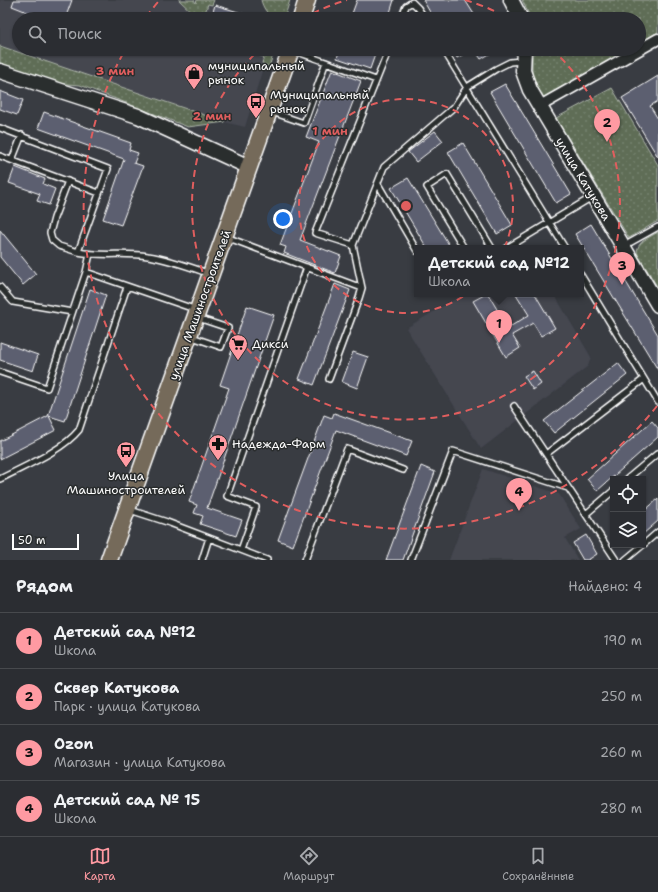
<!DOCTYPE html>
<html lang="ru">
<meta charset="utf-8">
<style>
body{margin:0;font-family:"Shantell Sans",sans-serif;background:#33353a;color:#f1f3f6}
.controls{position:absolute;right:12px;bottom:12px;display:grid;overflow:hidden;border-radius:0px;box-shadow:0 1px 3px #0004}
.controls button{width:36px;height:36px;display:grid;place-items:center;padding:0;border:0;border-bottom:1px solid #47494d;background:#2b2d32;color:#f1f3f6;font:20px sans-serif}
.scale{position:absolute;left:12px;bottom:10px;width:67px;box-sizing:border-box;padding-left:4px;border:2px solid #fff;border-top:0;font-size:11px;line-height:14px;white-space:nowrap;color:#fff;-webkit-text-stroke:3px #2a2d2e;paint-order:stroke}
.you{position:absolute;left:283px;top:219px;width:14px;height:14px;margin:-10px;border:3px solid #fff;border-radius:50%;background:#1a73e8;box-shadow:0 0 0 6px #1a73e833}
.badge{display:grid;place-items:center;width:26px;height:26px;border-radius:50%;background:#ff9aa2;color:#111;font-size:13px;font-weight:700}
.pin{position:absolute;translate:-50% -33px;filter:drop-shadow(0 1px 2px #0008)}
.pin::after{content:'';position:absolute;top:21px;width:14px;height:12px;background:inherit;clip-path:polygon(0 0,100% 0,50% 100%)}
.popup{position:absolute;left:414px;top:245px;width:170px;height:52px;box-sizing:border-box;display:grid;place-content:center;border-radius:0px;background:#2b2d32;filter:drop-shadow(0 1px 3px #0005);font-size:13px;white-space:nowrap;color:#a6a8ac}
.popup b{font-size:15px;color:#f1f3f6}
.popup::after{content:'';position:absolute;left:50%;top:100%;margin-left:-8px;border:8px solid transparent;border-top-color:#2b2d32}
.list{margin:0;padding:0;list-style:none}
h2{display:flex;justify-content:space-between;align-items:center;height:52px;margin:0;padding:0 16px;font-size:17px}
h2 small{font-size:13px;font-weight:400;color:#a6a8ac}
.list li{display:grid;grid-template-columns:26px 1fr auto;gap:12px;align-items:center;box-sizing:border-box;height:56px;padding:0 16px;border-top:1px solid #47494d}
.list b{display:block;font-size:15px;white-space:nowrap}
.list p{margin:0;font-size:13px;white-space:nowrap;color:#a6a8ac}
.list em{font-size:13px;font-style:normal;color:#a6a8ac}
.icon{flex:none;width:22px;height:22px;fill:none;stroke:currentColor;stroke-width:2;stroke-linecap:round;stroke-linejoin:round}
.map{position:relative;flex:none;width:658px;height:560px;overflow:hidden}
.search{position:absolute;background:#2b2d32;box-shadow:0 1px 3px #0004;left:12px;right:12px;top:12px;height:44px;display:flex;align-items:center;gap:10px;box-sizing:border-box;padding:0 14px;border-radius:22px;color:#a6a8ac;font-size:15px}
.sheet{height:276px;background:#2b2d32}
nav{display:flex;justify-content:space-around;align-items:center;box-sizing:border-box;height:56px;border-top:1px solid #47494d;background:#2b2d32;font-size:11px;color:#a6a8ac}
nav a{display:grid;justify-items:center;gap:2px}
nav .on{color:#ff9aa2}
.map>svg:first-child{display:block}
.built{fill:#444650}
.grass{fill:url(#grass-dots);stroke:#aeb6aa}
.building{fill:#5c5e70;stroke:#fff}
.lines{fill:none;stroke-linecap:round;stroke-linejoin:round}
.lane-casing{stroke:#fff;stroke-width:8}
.street-casing{stroke:#fff;stroke-width:13}
.secondary-casing{stroke:#fff;stroke-width:17}
.primary-casing{stroke:#fff;stroke-width:19}
.lane{stroke:#2a2d2e;stroke-width:5}
.street{stroke:#2a2d2e;stroke-width:10}
.secondary{stroke:#2a2d2e;stroke-width:14}
.primary{stroke:#746a5a;stroke-width:16}
.ring{fill:none;stroke:#e05e5e;stroke-width:2;stroke-dasharray:7 5}
.labels{text-anchor:middle;stroke-width:3;stroke-linejoin:round;paint-order:stroke}
.poi-label{font-size:12px;fill:#fff;stroke:#2a2d2e;text-anchor:start}
.street-label{font-size:12px;fill:#fff;stroke:#2a2d2e}
.centre{fill:#e05e5e;stroke:#2a2d2e;stroke-width:2}
.ring-label{font-size:12px;text-anchor:middle;font-weight:bold;fill:#e05e5e;stroke:#2a2d2e;stroke-width:3;stroke-linejoin:round;paint-order:stroke}
</style>
<div class="map">
<svg width="658" height="560" viewBox="0 0 658 560">
<defs>
<pattern id="grass-dots" width="8" height="8" patternUnits="userSpaceOnUse"><rect width="8" height="8" fill="#5e6d56"/><path d="M2 2h.1M6 6h.1" fill="none" stroke="#76836f" stroke-width="1.8" stroke-linecap="round"/></pattern>
</defs>
<rect width="100%" height="100%" fill="#393c42"/>
<filter id="ink" filterUnits="userSpaceOnUse"><feTurbulence type="fractalNoise" baseFrequency=".025" numOctaves="2"/><feDisplacementMap in="SourceGraphic" scale="8" xChannelSelector="R" yChannelSelector="G"/><feConvolveMatrix kernelMatrix="1 2 1 2 8 2 1 2 1" color-interpolation-filters="sRGB"/></filter>
<g filter="url(#ink)">
<path class="built" d="M0,0H179L199,19H19V49H236L266,58L245,127L228,123L0,46Z
M208,4L238,13L236,19H203Z
M464,294H554L591,357L588,366L481,449L406,328Z
M483,469L559,494L581,529L565,538L578,560H449Z"/>
<path class="grass" d="M179,0H194L196,3L197,0H214L212,5L208,4L203,19H199Z
M261,0H290L284,19H273C267,13 263,8 261,0Z
M522,0H658V32L639,43V19H531Z
M0,46L225,122L188,127L80,85L54,83L0,65Z
M237,49H275L269,67L262,63L264,57Z
M532,49H629L541,99L532,82Z
M612,88L658,165V221L629,238L556,118Z
M658,232V288L637,253C637,241 649,238 658,232Z"/>
<path class="building" d="M14,0H72L65,19H45L12,6Z
M357,0H394L388,19H350Z
M423,0H465L477,19H434Z
M215,5L255,17V19H224L212,15Z
M340,49H377L370,69L337,58Z
M452,49H473L457,58Z
M474,49H498L481,59Z
M332,70L361,81L300,240L341,256L335,273L284,253L286,247L280,245L319,142L306,137Z
M658,76V101L650,106L658,119V157L622,98Z
M505,84L571,194L556,203L490,92Z
M0,91L23,100L17,115L0,109Z
M44,112L131,143L129,150L138,153L134,163L143,166L121,225L103,219L124,159L38,128Z
M435,131L443,141L416,162L408,152Z
M463,143L512,225L497,234L448,152Z
M15,167L45,179L43,184L55,189L49,205L37,201L40,194L9,183Z
M408,178L451,248H427L391,188Z
M591,224L658,335V370L575,234Z
M0,230L36,274L23,285L0,257Z
M335,284L350,290L314,385L299,379Z
M90,289L106,295L65,421L49,416L56,430L0,459V441L48,416Z
M486,294H488L508,328L529,315L516,294H535L555,328L541,336L533,323L512,335L520,348L506,357L473,301Z
M247,306L274,315L207,508L242,520L236,536L200,524L203,516L194,513L197,505L189,502L229,388L220,385Z
M0,342L38,355L33,371L0,360Z
M353,352L368,357L357,388L342,382Z
M618,363L627,375L554,433L544,421Z
M533,371L541,384L533,390L524,376Z
M334,413L412,441L406,456L336,430L293,546L278,540L324,415L332,418Z
M652,421L658,428V437L597,491L587,479Z
M421,466L435,472L403,560H386Z
M658,499V521L643,534V512Z
M586,535L597,554L588,560H583L573,543Z"/>
<g class="lines">
<defs>
<path id="lane" d="M401,19L406,6L412,2L418,8L425,19
M443,49L565,248
M292,50L376,80
M272,112L304,123L326,62
M0,128L108,169L78,252C101,257 125,252 148,256C169,259 190,267 210,274
M0,156L99,193
M12,160L22,135
M68,181L54,218L50,233L52,240L59,246L78,252
M378,184L417,251
M226,237L362,288
M353,245L384,167L454,107L467,87L496,69L510,62L522,61
M624,246L658,227
M464,248L427,187L447,174L492,248
M507,248L592,197
M86,272L197,310
M581,275L658,402
M0,287L13,302L72,312
M192,337L221,347L228,328L198,318
M0,372L47,388L86,272L90,254
M329,379L359,298L362,288L353,245L315,233L389,49
M514,406L616,560
M546,454L644,379
M0,479C25,466 62,451 79,430L127,287
M627,479L658,453
M130,510L167,522L267,560
M586,514L613,491
M643,545L658,532
M241,550L256,507L227,496L307,267
M202,560L209,538
M305,560L347,449L403,470
M411,560L453,451L568,488
M625,560L643,545"/>
<path id="street" d="M540,106L658,39"/>
<path id="secondary" d="M511,0L521,19
M524,49L523,71L530,90L658,305
M0,71L138,116L249,167"/>
<path id="primary" d="M301,19L307,0
M109,560L291,49"/>
</defs>
<use href="#lane" class="lane-casing"/>
<use href="#street" class="street-casing"/>
<use href="#secondary" class="secondary-casing"/>
<use href="#primary" class="primary-casing"/>
<use href="#lane" class="lane"/>
<use href="#street" class="street"/>
<use href="#secondary" class="secondary"/>
<use href="#primary" class="primary"/>
</g>
</g>
<g class="ring">
<circle cx="406" cy="206" r="107"/>
<path d="M302 19A214 214 0 0 1 347 0M465 0A214 214 0 0 1 510 19M552 49A214 214 0 1 1 260 49"/>
<path d="M657 406A321 321 0 0 1 125 50M146 17A321 321 0 0 1 158 2"/>
</g>
<defs>
<symbol id="shop-pin" viewBox="-11 -11 22 30"><path d="M0 17L-7.5 6A9.5 9.5 0 1 1 7.5 6Z" fill="#ff9aa2" stroke="#2a2d2e"/><path d="M-5-2.5h2.3a2.7 3.5 0 0 1 5.4 0H5L5.5 6h-11ZM-1.5-2.5h3a1.5 2.3 0 0 0-3 0Z" fill="#111"/></symbol>
<symbol id="bus-pin" viewBox="-11 -11 22 30"><path d="M0 17L-7.5 6A9.5 9.5 0 1 1 7.5 6Z" fill="#ff9aa2" stroke="#2a2d2e"/><path d="M-5-6H5V4H4V6H2V4H-2V6H-4V4H-5ZM-3.5-4V0h7V-4ZM-3.5 1.2v1.5H-2V1.2ZM2 1.2v1.5H3.5V1.2Z" fill="#111"/></symbol>
<symbol id="supermarket-pin" viewBox="-11 -11 22 30"><path d="M0 17L-7.5 6A9.5 9.5 0 1 1 7.5 6Z" fill="#ff9aa2" stroke="#2a2d2e"/><path d="M-6-5.5h2.5l.6 2H6L4.5 2H-2.5L-4.4-4H-6ZM-1.5 3.2a1.3 1.3 0 1 0 .1 0ZM3 3.2a1.3 1.3 0 1 0 .1 0Z" fill="#111"/></symbol>
<symbol id="pharmacy-pin" viewBox="-11 -11 22 30"><path d="M0 17L-7.5 6A9.5 9.5 0 1 1 7.5 6Z" fill="#ff9aa2" stroke="#2a2d2e"/><path d="M-2-6h4v4h4v4h-4v4h-4v-4h-4v-4h4Z" fill="#111"/></symbol>
</defs>
<g fill-rule="evenodd">
<use href="#shop-pin" x="183" y="62" width="22" height="30"/>
<use href="#bus-pin" x="245" y="91" width="22" height="30"/>
<use href="#supermarket-pin" x="227" y="333" width="22" height="30"/>
<use href="#pharmacy-pin" x="207" y="433" width="22" height="30"/>
<use href="#bus-pin" x="115" y="440" width="22" height="30"/>
</g>
<g class="labels">
<g class="poi-label">
<text x="208" y="70">муниципальный<tspan x="208" dy="14">рынок</tspan></text>
<text x="270" y="99">Муниципальный<tspan x="270" dy="14">рынок</tspan></text>
<text x="252" y="348">Дикси</text>
<text x="232" y="448">Надежда-Фарм</text>
<text x="126" y="480" text-anchor="middle">Улица<tspan x="126" dy="14">Машиностроителей</tspan></text>
</g>
<g class="street-label">
<text transform="translate(583 179) rotate(59)" y="4">улица Катукова</text>
<text transform="translate(200 305) rotate(-70)" y="4">улица Машиностроителей</text>
</g>
</g>
<circle cx="406" cy="206" r="6" class="centre"/>
<g class="ring-label">
<text x="115" y="75">3 мин</text>
<text x="212" y="120">2 мин</text>
<text x="330" y="135">1 мин</text>
</g>
</svg>
<div class="controls">
<button><svg class="icon" aria-label="locate" viewBox="0 0 24 24"><circle cx="12" cy="12" r="6"/><path d="M12 2v4M12 18v4M2 12h4M18 12h4"/></svg></button>
<button><svg class="icon" aria-label="layers" viewBox="0 0 24 24"><path d="M12 4l9 5-9 5-9-5zM3 14l9 5 9-5"/></svg></button>
</div>
<div class="scale">50 m</div>
<div class="you"></div>
<div class="pin badge" style="left:499px;top:343px">1</div>
<div class="popup"><b>Детский сад №12</b>Школа</div>
<div class="pin badge" style="left:607px;top:142px">2</div>
<div class="pin badge" style="left:622px;top:285px">3</div>
<div class="pin badge" style="left:519px;top:511px">4</div>
<div class="search"><svg class="icon" aria-label="search" viewBox="0 0 24 24"><circle cx="10" cy="10" r="6"/><path d="M15 15l6 6"/></svg>Поиск</div>
</div>
<section class="sheet">
<h2>Рядом<small>Найдено: 4</small></h2>
<ul class="list">
<li><span class="badge">1</span><div><b>Детский сад №12</b><p>Школа</p></div><em>190 m</em></li>
<li><span class="badge">2</span><div><b>Сквер Катукова</b><p>Парк · улица Катукова</p></div><em>250 m</em></li>
<li><span class="badge">3</span><div><b>Ozon</b><p>Магазин · улица Катукова</p></div><em>260 m</em></li>
<li><span class="badge">4</span><div><b>Детский сад № 15</b><p>Школа</p></div><em>280 m</em></li>
</ul>
</section>
<nav>
<a class="on"><svg class="icon" aria-label="map" viewBox="0 0 24 24"><path d="M3 6l6-2 6 2 6-2v14l-6 2-6-2-6 2zM9 4v14M15 6v14"/></svg>Карта</a>
<a><svg class="icon" aria-label="directions" viewBox="0 0 24 24"><path d="M12 3l9 9-9 9-9-9zM9 14v-3h6M13 9l2 2-2 2"/></svg>Маршрут</a>
<a><svg class="icon" aria-label="saved" viewBox="0 0 24 24"><path d="M7 4h10v16l-5-4-5 4z"/></svg>Сохранённые</a>
</nav>
